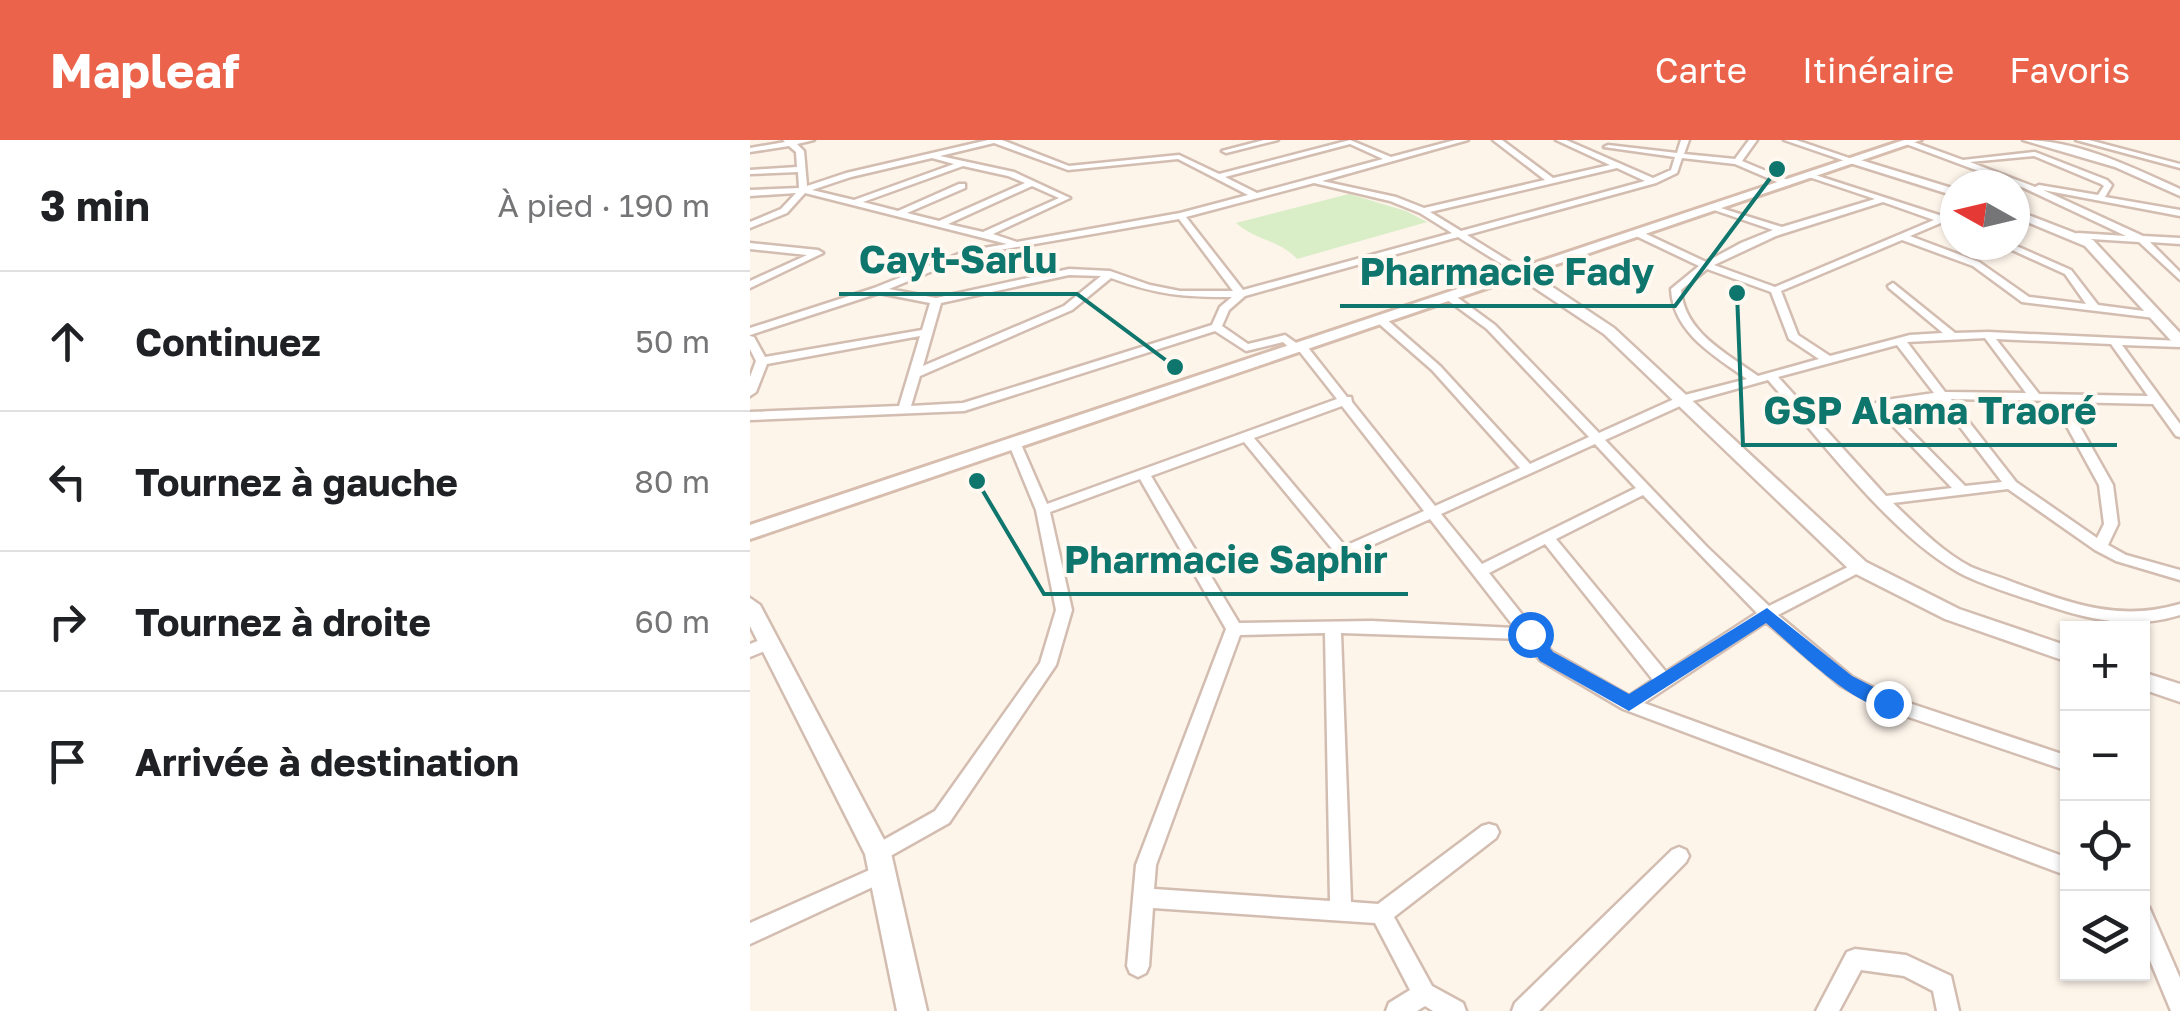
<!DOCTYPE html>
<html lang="fr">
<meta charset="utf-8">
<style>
body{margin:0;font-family:"Golos Text",sans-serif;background:#f2f2f2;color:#202124}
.controls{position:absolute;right:30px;bottom:30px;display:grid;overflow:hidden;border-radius:0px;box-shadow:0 2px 8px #0004}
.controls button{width:90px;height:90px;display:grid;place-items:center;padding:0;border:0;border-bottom:2px solid #e0e0e0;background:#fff;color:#202124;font:50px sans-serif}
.compass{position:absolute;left:1190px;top:30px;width:90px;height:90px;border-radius:50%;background:#fff;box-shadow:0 2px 8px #0004;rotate:278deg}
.stop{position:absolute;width:30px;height:30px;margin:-22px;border:8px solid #1a73e8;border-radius:50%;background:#fff}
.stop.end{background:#1a73e8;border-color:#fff;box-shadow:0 2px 10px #0008}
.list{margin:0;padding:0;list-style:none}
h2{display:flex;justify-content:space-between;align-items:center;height:130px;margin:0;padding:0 40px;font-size:42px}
h2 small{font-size:32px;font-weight:400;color:#757577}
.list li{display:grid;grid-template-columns:65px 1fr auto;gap:30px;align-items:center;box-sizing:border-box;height:140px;padding:0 40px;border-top:2px solid #e0e0e0}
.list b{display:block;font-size:38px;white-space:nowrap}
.list em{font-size:32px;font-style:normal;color:#757577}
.icon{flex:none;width:55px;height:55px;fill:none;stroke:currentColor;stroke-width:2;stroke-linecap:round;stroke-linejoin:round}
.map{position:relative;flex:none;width:1430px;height:871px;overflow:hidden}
header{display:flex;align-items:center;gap:60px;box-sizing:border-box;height:140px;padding:0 50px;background:#eb634b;color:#fff}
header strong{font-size:48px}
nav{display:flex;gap:55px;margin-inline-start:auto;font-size:35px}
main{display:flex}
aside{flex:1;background:#fff}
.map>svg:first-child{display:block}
.green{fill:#d9edc7}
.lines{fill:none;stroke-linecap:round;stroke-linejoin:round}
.minor-casing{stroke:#d3bdb1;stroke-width:5}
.tertiary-casing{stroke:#d3bdb1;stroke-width:5}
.secondary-casing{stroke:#d7bdae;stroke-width:6}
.minor{fill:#fff;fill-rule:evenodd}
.tertiary{fill:#fff;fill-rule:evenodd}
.secondary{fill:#fff;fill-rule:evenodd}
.route{fill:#1a73e8}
.leader{fill:none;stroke:#0f766e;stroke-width:4}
.callout-dot{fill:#0f766e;stroke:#fff9f1;stroke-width:4}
.callout-label{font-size:38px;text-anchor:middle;font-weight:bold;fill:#0f766e;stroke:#fff9f1;stroke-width:8;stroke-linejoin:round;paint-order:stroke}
</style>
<header>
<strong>Mapleaf</strong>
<nav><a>Carte</a><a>Itinéraire</a><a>Favoris</a></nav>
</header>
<main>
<aside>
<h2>3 min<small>À pied · 190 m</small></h2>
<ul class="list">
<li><svg class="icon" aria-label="ahead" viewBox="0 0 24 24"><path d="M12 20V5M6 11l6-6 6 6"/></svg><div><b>Continuez</b></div><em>50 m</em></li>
<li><svg class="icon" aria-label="left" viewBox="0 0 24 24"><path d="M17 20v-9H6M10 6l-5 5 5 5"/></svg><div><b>Tournez à gauche</b></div><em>80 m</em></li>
<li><svg class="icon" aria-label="right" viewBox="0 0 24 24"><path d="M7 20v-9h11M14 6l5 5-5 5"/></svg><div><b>Tournez à droite</b></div><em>60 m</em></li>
<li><svg class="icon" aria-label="arrive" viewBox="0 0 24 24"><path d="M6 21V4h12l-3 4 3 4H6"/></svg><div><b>Arrivée à destination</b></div></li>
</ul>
</aside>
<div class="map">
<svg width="1430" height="871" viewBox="0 0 1430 871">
<rect width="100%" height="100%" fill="#fdf4ea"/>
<path class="green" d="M599,54L656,71L677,82L547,119C529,99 508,102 486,83Z"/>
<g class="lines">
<defs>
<path id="minor" d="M33,0H64L47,4L54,11L57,46L96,33L238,0H252L319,26L429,15L469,34L600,0L641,17L705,0H718L572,41L646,57L674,68L795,40L743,0H752L803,38L860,25L806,0H816L903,38L921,30L925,17L854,7L858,5L927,13L931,0H939L934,14L985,19L999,0H1007L992,21L1040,41V45H1034L985,24L932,18L927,33L906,43L717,95L775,131V135H769L708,97L495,156L479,170L472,186L498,204L535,195L549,205H556L597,257H601L602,262L685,366L770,328L682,230L627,182V178H635L690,226L780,324L839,297L737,189L696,159V155H704L745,185L849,293L931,256L997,239C965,216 923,193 921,149L949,126L886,96V92H892L956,122L991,103L1023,90L961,69V65L1032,87L1125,59L1059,37V33L1192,76L1205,71V77L1200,79V83L1193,82L1160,96L1229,122L1279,157L1336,164L1315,134L1251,105H1264L1321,130L1348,165L1409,173V177L1405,178L1272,162L1223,126L1152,100L1031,151L1048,195L1080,216L1160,195L1193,193L1139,148L1138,146L1143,143L1205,193L1238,192L1430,201V207L1372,205L1430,284V297L1426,296L1403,264L1316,262L1363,345L1368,384L1358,405L1376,415L1430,430V440L1366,421L1345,410L1258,349L1143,363C1166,385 1192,412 1221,427C1235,433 1251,437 1265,443C1323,464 1369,482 1430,464V475C1386,489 1345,481 1302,467C1275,458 1231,445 1208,432C1139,393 1071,300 1018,240L939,262L855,300L957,407L1019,466L1104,424H1114L1116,427L1114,430L1028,475L1102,537L1144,558L1318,616V631L1132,568L1090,545L1016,482L894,563L1318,718V736L873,569L790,520L774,499L591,493L601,762L628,764L732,686L739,684L746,686L749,692L746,698L644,777L682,846L713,863L716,871H683L675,866L667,871H636L639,863L660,850L625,783L403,768L399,826L396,833L388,837L380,833L377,826L386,725L476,489L390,339L300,372L322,470L306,525L199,683L135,719L128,722L121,719L118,713L121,707L185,671L290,523L306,470L286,370L258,302L260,299H268L270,302L297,364L587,259L550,212L543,211L533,202L496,211L465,191L214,271L0,280V272L149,266L170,196L17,224L6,252L0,256V237L6,221L0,209V196L4,197L15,217L172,190L180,163L129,153L0,195V188L124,148L216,111L257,104L55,53L37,73L0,88V82L31,69L46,53L0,56V50L49,48L48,32L0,34V30L47,27L46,12L39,6L0,12V8L35,2ZM244,3L318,30L428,19L498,55L430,73L267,102L243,94L320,58L264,32L190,16ZM600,4L633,19L507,53L475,37ZM182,18L204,24L104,60L62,50L101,37ZM213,26L258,36L275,43L189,81L157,73L215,48V44H209L148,71L113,62ZM867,28L895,41L711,91L680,72ZM564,43L640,61L670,73L702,93L493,150L436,77ZM282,46L309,58L233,92L198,84ZM1133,62L1184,80L1025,147L964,125L1026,96ZM429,79L483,151H430L400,145L360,131L319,129L186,158L139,149L221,115ZM957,129L1021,152L1039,199L1069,219L1008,236C976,213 934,192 931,150ZM319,135L351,136L314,166L173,226L191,163ZM361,138C408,155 432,157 482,157L470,167L462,185L213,263L161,266L170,236L322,170ZM1235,198L1276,253L1195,252L1157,202ZM1246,199L1361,204L1398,256L1289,254ZM1147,205L1184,253L1129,261L1123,265L1202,348L1136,356L1028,237ZM1201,259L1303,261L1349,345L1354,384L1347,398L1266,342ZM1191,262L1252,342L1215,346L1138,268ZM592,266L674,371L595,406L504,298ZM494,302L588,416H598L680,379L765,488L622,481L489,483L401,336ZM845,304L886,348L732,424L691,374ZM893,355L1007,473L916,532L806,399ZM795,404L903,540L879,556L802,512L739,433ZM575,493L580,761L404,749L406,725L490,495Z
M514,0H528L476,13L472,11Z
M1034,0H1046L1108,21L1101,23Z
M1158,0L1213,20L1285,12L1357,40L1362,45L1355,57L1430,70V76L1293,50L1393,96L1430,98V104L1400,102L1430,132V140L1389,102L1325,98V94L1328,93L1376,96L1274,48L1156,4ZM1284,16L1351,44L1354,46L1348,55L1289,45L1285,47L1220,22Z
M1326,0H1339L1430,24V28Z
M0,103L68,110L73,113L0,148V141L57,115L0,109Z
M18,497L24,499L26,503L24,507L0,517V504Z
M929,707L936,710L939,716L936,722L789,871H762L765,863L922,710Z
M133,724L140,727L143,733L140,739L0,804V783Z
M1392,764L1399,767L1430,838V871H1421L1392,801Z
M1105,809L1156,815L1201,836L1209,871H1187L1183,851L1154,836L1111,830L1089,871H1066L1097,812Z"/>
<path id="tertiary" d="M1273,0C1327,0 1382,27 1430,49V56L1365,27Z
M1104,18L1205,49V56L1100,23L1099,21Z
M1265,70L1343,100L1430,193V206L1425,205L1335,106L1265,77Z
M767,130H777L864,188L1116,422L1209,469L1318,506V522L1195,479L1102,432L854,194L767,136Z
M0,458L10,465L141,713L177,871H147L115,714L0,486Z
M1392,532L1430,544V562L1392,549Z"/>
<path id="secondary" d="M1154,0H1171L0,399V385Z"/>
</defs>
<use href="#minor" class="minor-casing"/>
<use href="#tertiary" class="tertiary-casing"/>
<use href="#secondary" class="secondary-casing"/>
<use href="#minor" class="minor"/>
<use href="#tertiary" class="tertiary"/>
<use href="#secondary" class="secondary"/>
</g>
<path class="route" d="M1017,468L1102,536L1145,558V568C1112,576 1041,504 1016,483L879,571L790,521L772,494L774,490H786L803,512L879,554Z"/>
<path class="leader" d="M425 227L327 154H89M1027 29L925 166H590M987 153L993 305H1367M227 341L294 454H658"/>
<g class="callout-dot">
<circle cx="425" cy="227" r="10"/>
<circle cx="1027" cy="29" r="10"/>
<circle cx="987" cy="153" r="10"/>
<circle cx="227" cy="341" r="10"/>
</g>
<g class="callout-label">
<text x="208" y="133">Cayt-Sarlu</text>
<text x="757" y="145">Pharmacie Fady</text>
<text x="1180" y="284">GSP Alama Traoré</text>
<text x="476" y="433">Pharmacie Saphir</text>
</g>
</svg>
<div class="controls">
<button>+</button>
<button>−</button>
<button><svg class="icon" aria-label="locate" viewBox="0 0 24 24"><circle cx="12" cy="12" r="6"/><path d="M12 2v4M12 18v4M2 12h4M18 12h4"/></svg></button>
<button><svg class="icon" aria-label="layers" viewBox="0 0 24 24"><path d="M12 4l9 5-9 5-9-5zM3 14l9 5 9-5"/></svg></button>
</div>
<svg class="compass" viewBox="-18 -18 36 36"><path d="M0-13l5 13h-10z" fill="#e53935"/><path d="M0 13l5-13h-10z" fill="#757577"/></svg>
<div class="stop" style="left:780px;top:494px"></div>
<div class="stop end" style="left:1138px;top:563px"></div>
</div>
</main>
